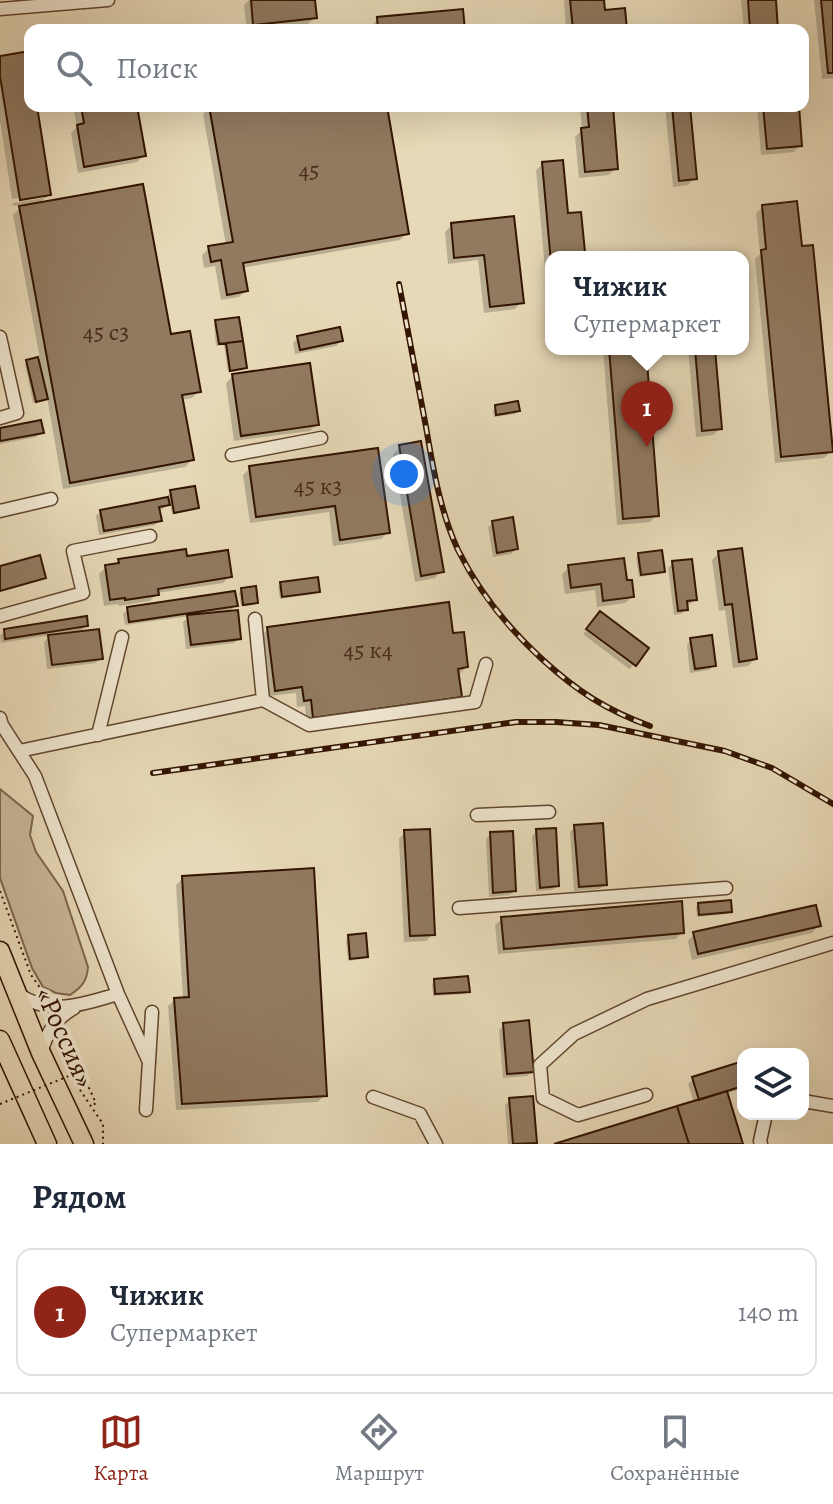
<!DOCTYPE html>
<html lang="ru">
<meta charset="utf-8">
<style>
body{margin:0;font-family:Alegreya,serif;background:#f2f2f3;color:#1f2937}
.controls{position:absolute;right:24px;bottom:24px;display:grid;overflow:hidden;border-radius:16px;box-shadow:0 8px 32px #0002}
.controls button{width:72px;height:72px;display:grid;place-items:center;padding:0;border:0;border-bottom:2px solid #e0e1e3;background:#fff;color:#1f2937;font:40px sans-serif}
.you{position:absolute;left:404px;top:474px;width:28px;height:28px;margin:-20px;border:6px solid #fff;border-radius:50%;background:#1a73e8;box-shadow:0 0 0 12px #1a73e833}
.badge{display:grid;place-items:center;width:52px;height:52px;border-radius:50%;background:#8f2418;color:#fff;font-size:26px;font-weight:700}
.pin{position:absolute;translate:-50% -66px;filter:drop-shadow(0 2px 4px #0008)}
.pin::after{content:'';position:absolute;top:42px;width:28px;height:24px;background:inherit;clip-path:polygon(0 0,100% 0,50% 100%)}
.popup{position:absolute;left:545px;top:251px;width:204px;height:104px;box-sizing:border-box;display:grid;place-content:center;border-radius:16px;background:#fff;filter:drop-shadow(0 2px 6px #0005);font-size:26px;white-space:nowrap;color:#747a83}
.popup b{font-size:30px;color:#1f2937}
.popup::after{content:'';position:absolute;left:50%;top:100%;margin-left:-16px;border:16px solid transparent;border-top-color:#fff}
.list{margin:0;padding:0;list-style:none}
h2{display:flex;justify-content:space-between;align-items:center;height:104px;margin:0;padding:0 32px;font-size:34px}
h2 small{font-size:26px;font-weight:400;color:#747a83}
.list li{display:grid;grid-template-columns:52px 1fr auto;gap:24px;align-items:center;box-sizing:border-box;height:128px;margin:0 16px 16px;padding:0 16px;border:2px solid #e0e1e3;border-radius:16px}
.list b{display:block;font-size:30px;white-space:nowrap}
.list p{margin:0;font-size:26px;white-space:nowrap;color:#747a83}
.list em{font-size:26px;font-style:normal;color:#747a83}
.icon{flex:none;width:44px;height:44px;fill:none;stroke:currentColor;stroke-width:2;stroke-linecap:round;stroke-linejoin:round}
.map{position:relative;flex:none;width:833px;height:1144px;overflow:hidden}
.search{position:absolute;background:#fff;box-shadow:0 8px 32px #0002;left:24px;right:24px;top:24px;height:88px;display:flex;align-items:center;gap:20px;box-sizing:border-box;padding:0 28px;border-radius:16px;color:#747a83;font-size:30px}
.sheet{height:248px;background:#fff}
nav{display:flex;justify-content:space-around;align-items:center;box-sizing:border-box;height:112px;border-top:2px solid #e0e1e3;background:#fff;font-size:22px;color:#747a83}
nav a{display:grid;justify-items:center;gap:4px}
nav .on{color:#8f2418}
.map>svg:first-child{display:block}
.green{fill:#c8b898;stroke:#7e664c;stroke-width:2}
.shadow{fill:#0003}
.building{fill:#917a60;stroke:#331401;stroke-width:2}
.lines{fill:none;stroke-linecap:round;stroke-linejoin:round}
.minor-casing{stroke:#60452e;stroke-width:15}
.highway-casing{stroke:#331401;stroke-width:21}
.path{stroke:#331401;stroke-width:2;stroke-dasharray:2 4;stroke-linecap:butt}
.minor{stroke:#efe6d0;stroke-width:12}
.highway{stroke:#e7d9b7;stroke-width:18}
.rail-casing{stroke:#331401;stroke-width:6}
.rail{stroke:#efe6d0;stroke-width:3;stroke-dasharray:9;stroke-linecap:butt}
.path-bridge{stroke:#331401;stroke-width:2;stroke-dasharray:2 4;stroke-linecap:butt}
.labels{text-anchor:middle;stroke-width:7;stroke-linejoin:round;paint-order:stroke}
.number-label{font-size:24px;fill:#4a2e19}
.street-label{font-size:28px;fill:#331401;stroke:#efe6d0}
</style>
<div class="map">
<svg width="833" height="1144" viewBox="0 0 833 1144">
<rect width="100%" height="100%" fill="#e7d9b7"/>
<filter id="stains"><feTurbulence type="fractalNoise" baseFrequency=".0025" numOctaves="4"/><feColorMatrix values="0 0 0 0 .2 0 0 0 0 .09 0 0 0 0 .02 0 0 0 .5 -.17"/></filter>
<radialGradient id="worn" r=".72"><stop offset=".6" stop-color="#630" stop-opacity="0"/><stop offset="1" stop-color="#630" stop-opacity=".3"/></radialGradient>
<path class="green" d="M0,789L33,816L30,835L36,852L63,891L88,967C87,981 82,987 70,995L56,993L43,987L32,968L0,878Z"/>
<path class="shadow" d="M249,0H313L315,17L308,24L247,30L244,5Z
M564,0H602L603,12L625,30H566Z
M741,0H774L776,30H744Z
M814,0H833V78L822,79Z
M378,19L463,30H372L371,26Z
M30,53V106H40L35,108L49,194L38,205L169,336L199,391L192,398L181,400L192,460L185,467L63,489L47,397L43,401L33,403L25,364L27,362L40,359L13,215L24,204L13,206V203L44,198V194L12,199L0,121V58Z
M73,106H135L144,155L137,162L78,173L71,133L77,127Z
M212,106H385L407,233L400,240L242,268L246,290L239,297L221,300L215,266L204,268L202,255L209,248L226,245L203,114Z
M580,106H611L616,168L609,175L579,178L575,137L582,130Z
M665,106H688L695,178L688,185L673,187Z
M757,106H797L800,145L794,152L761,155Z
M543,164L583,252L578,257H551V312H549L536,170Z
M763,207L831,451L824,458L775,463L755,259L760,254L756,213Z
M513,219L522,302L515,309L484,313L478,260L448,264L445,232L452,225Z
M216,322L245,367L242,370L228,372L224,345L216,346L214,325Z
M298,338L341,341L336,346L295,354L293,343Z
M603,349H644L657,515L650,522L617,525Z
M688,349H713L720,429L713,435L696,437Z
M233,376L317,424L310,431L234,441L226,383Z
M496,407L518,411L515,414L494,417L493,410Z
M0,430L41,432L36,437L0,444Z
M400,447L441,571L435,578L415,582L393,454Z
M377,450L388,532L381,539L333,546L329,512L250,523L243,475L250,468Z
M171,492L197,507L194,510L172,514L170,502L163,509L158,510L160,520L155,525L99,535L96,516L101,511L169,499L168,495Z
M493,523L516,549L511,554L493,557L488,527Z
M719,553L755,659L748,666L733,668L725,610L719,611L712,560Z
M639,555L663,572L660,574L639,577L636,558Z
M185,558L230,576L223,583L157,593L150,601L119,606L118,604L104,606L99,574L106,567L115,566L119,561Z
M673,563L695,599L690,604L686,605V609L681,614L674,615L668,568Z
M569,567L625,583L632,597L625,603L597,607L595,590L565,594L562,574Z
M0,568L44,577L41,580L0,592Z
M281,584L318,591L315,594L280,599L278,587Z
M242,590L256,602L253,605L241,606L239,593Z
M236,605L228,613L239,638L234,643L186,649L183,622L190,616L125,625L123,614L128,609Z
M86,626L78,634L100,658L96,663L47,669L44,642L51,635L1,643L0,635L5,631Z
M268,629L451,636L466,667L460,674H457L460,697L453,704L307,724L305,706L297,707L296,693L269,696L261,636Z
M586,631L633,666L629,669L583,634Z
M691,640L714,665L709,670L690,673L687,645Z
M575,827L605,884L600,889L574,891L570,832Z
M537,831L557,886L552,890L536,891L532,836Z
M405,832L433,934L426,941L404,942L399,839Z
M491,834L514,891L509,895L489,897L486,839Z
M183,878L325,1095L318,1102L176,1110L168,1006L175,1000L183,999L176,885Z
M699,904L730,911L727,914L697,917L696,907Z
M502,919L682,932L676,939L498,954L495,925Z
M818,926L812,933L692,960L688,941L694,934Z
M349,937L366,956L363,959L348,961L346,940Z
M434,981L468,991L465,994L433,996L432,984Z
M504,1025L532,1071L527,1076L503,1078L499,1030Z
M743,1064V1088L725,1094L741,1144H561L694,1103L688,1084L693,1079Z
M510,1100L535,1142L533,1144H508L505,1105Z"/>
<path class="building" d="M251,0H315L317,18L253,25Z
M570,0H604L605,10L625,8L627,30H573Z
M748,0H776L778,30H750Z
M821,0H833V73H828Z
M463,9L465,30H378L377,17Z
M30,51V106H37L51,195L20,200L0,76V56Z
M81,106H137L146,156L84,167L77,125L84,123Z
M209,106H387L409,234L243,263L248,291L227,295L221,260L211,262L208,246L233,242Z
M587,106H613L618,169L585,172L581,128L589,127Z
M672,106H690L697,179L679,181Z
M763,106H799L802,146L767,149Z
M563,160L568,213L581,212L585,252L571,254L572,257H551V263L542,162Z
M143,184L171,334L190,331L201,392L182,395L194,460L70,483L19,206Z
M797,201L802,246L813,245L833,452L781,457L761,250L766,249L762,205Z
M514,216L524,303L490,307L484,255L454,258L451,223Z
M239,317L243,341L219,344L215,320Z
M340,327L343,341L300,350L297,336Z
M243,341L247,368L230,371L226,343Z
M609,349H646L659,516L623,519Z
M695,349H715L722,429L702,431Z
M38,357L48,399L36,402L26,360Z
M310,363L319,425L241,436L232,374Z
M518,401L520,411L496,415L495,405Z
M41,420L44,433L0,441V428Z
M421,441L444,572L421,576L399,445Z
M378,448L390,533L340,540L335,506L256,517L249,466Z
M195,486L199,508L174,513L170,490Z
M168,497L170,505L159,507L162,521L104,531L100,510Z
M513,517L518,549L497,553L492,521Z
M742,548L757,659L739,662L732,604L725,605L718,551Z
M186,549L187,556L228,550L232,577L158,589L159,595L125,600V598L110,600L105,565L119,563L118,559Z
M662,550L665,572L641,575L638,553Z
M40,555L46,578L0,591V566Z
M624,558L627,580H632L634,597L603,601L601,584L571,588L568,565Z
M692,559L697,600L687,601L688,610L678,611L672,561Z
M318,577L320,592L282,597L280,582Z
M256,586L258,603L243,605L241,588Z
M235,591L238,606L129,622L127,607Z
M449,602L453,633L464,632L468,667L458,669L462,697L313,718L311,700L304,701L302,687L275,691L267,627Z
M238,610L241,639L191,645L187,615Z
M600,611L649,648L636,666L586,629Z
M87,616L88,626L5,639L4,629Z
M99,629L103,659L52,665L48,635Z
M712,635L716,666L695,669L690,638Z
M603,823L607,885L579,887L574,825Z
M556,828L559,886L540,888L536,829Z
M430,829L435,935L410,936L404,830Z
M513,831L516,891L493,893L490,832Z
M314,868L327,1096L182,1104L174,998L189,997L182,876Z
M731,900L732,912L699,915L698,903Z
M682,901L684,933L504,949L501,917Z
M816,905L821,926L698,954L693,932Z
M366,933L368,957L350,959L348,935Z
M468,976L470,992L435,994L434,979Z
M529,1020L534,1072L507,1074L503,1023Z
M743,1061V1086L699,1100L692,1077Z
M727,1091L743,1144H689L677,1106Z
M533,1096L537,1143L513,1144L509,1098Z
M677,1106L689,1144H554Z"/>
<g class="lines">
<defs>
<path id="minor" d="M0,9L108,0
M0,337L17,413L0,418
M232,455L321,438
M0,511L51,499
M0,616L83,593L73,551L150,536
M263,700L309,725L475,702L486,664
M0,718L2,725L35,776L118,994L149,1062
M98,735L122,637
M19,751L263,700L255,619
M477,815L549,812
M459,908L726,888
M18,994C52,1017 82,1004 118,994
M41,1053C47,1032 55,1019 74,1008
M646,1095L578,1115L543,1098L540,1065L574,1034L647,999L833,943
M373,1097L420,1114L436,1144
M803,1101L833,1106
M146,1110L152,1012
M761,1144L760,1141L766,1114"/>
<path id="highway" d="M0,951L41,1053L84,1144
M0,1040L47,1144"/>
</defs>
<use href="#minor" class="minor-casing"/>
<use href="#highway" class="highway-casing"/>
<path class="path" d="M0,891L31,975L43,992
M58,1041L60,1052L76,1084L103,1124V1144
M81,1071L96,1103L93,1105"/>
<use href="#minor" class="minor"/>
<use href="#highway" class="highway"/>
<defs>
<path id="rail" d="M399,284C408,332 417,379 426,427C433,468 440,511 458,550C479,592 508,628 543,660C577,691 606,710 650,726
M153,773L516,722H556L599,725L725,751L772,768L833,804"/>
</defs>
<use href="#rail" class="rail-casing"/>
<use href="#rail" class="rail"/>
<path class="path-bridge" d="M0,1104L81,1071"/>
</g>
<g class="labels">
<g class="number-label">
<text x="309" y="178">45</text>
<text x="106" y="340">45 с3</text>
<text x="318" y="494">45 к3</text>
<text x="368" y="658">45 к4</text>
</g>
<g class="street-label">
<text transform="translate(66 1037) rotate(66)" y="10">«Россия»</text>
</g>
</g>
<rect width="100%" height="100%" filter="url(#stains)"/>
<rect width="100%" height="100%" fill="url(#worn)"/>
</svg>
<div class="controls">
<button><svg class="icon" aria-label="layers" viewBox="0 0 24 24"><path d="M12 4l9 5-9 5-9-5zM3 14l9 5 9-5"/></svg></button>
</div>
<div class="you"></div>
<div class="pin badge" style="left:647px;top:447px">1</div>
<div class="popup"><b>Чижик</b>Супермаркет</div>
<div class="search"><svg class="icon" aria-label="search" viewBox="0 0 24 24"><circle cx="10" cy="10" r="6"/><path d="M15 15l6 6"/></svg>Поиск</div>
</div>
<section class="sheet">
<h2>Рядом<small></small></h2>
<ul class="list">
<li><span class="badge">1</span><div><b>Чижик</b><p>Супермаркет</p></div><em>140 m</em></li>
</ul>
</section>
<nav>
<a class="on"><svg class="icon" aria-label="map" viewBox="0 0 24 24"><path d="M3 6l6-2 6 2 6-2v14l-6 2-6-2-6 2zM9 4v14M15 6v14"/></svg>Карта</a>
<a><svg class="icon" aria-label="directions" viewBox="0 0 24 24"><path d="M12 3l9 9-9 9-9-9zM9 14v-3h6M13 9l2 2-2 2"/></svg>Маршрут</a>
<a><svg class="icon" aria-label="saved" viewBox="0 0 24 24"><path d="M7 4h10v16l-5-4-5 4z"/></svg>Сохранённые</a>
</nav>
